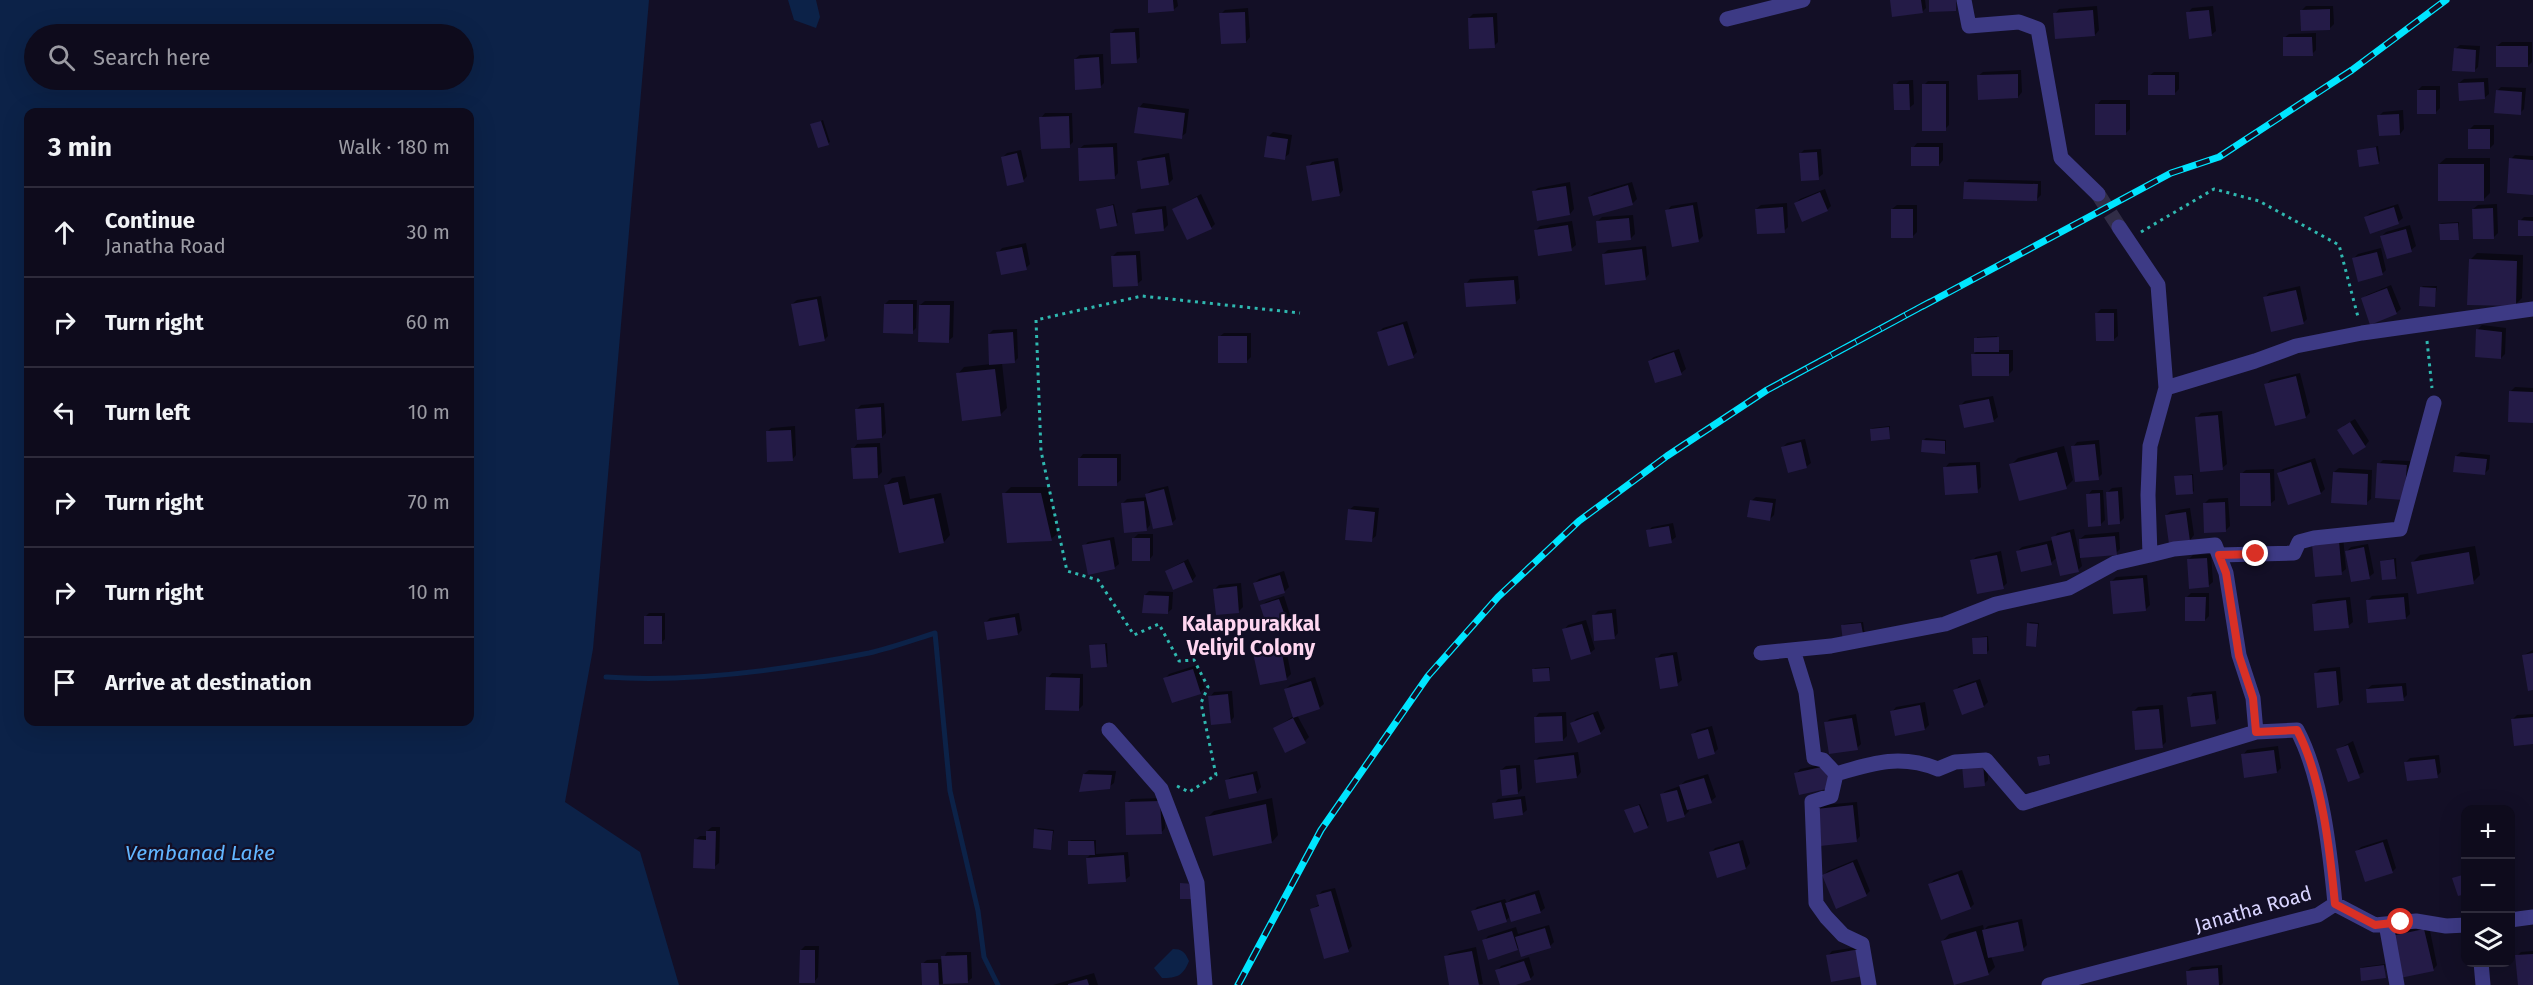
<!DOCTYPE html>
<meta charset="utf-8">
<style>
body{margin:0;font-family:"Fira Sans",sans-serif;background:#1c1929;color:#f1f3f6}
.controls{position:absolute;right:18px;bottom:18px;display:grid;overflow:hidden;border-radius:12px;box-shadow:0 6px 24px #0002}
.controls button{width:54px;height:54px;display:grid;place-items:center;padding:0;border:0;border-bottom:2px solid #2e2b3b;background:#0e0b1c;color:#f1f3f6;font:30px sans-serif}
.stop{position:absolute;width:18px;height:18px;margin:-14px;border:4px solid #d93025;border-radius:50%;background:#fff}
.stop.end{background:#d93025;border-color:#fff;box-shadow:0 2px 6px #0008}
.list{margin:0;padding:0;list-style:none}
h2{display:flex;justify-content:space-between;align-items:center;height:78px;margin:0;padding:0 24px;font-size:26px}
h2 small{font-size:20px;font-weight:400;color:#9b9ba3}
.list li{display:grid;grid-template-columns:39px 1fr auto;gap:18px;align-items:center;box-sizing:border-box;height:90px;padding:0 24px;border-top:2px solid #2e2b3b}
.list b{display:block;font-size:22px;white-space:nowrap}
.list p{margin:0;font-size:20px;white-space:nowrap;color:#9b9ba3}
.list em{font-size:20px;font-style:normal;color:#9b9ba3}
.icon{flex:none;width:33px;height:33px;fill:none;stroke:currentColor;stroke-width:2;stroke-linecap:round;stroke-linejoin:round}
.map{position:relative;flex:none;width:2533px;height:985px;overflow:hidden}
.search{position:absolute;background:#0e0b1c;box-shadow:0 6px 24px #0002;left:24px;top:24px;width:450px;height:66px;display:flex;align-items:center;gap:15px;box-sizing:border-box;padding:0 21px;border-radius:33px;color:#9b9ba3;font-size:22px}
.panel{position:absolute;background:#0e0b1c;box-shadow:0 6px 24px #0002;left:24px;top:108px;width:450px;height:618px;border-radius:12px}
.map>svg:first-child{display:block}
.water{fill:#0c2248;fill-rule:evenodd}
.shadow{fill:#0007}
.lines{fill:none;stroke-linecap:round;stroke-linejoin:round}
.stream{stroke:#0c2248;stroke-width:5}
.building{fill:#241b47}
.minor-tunnel{stroke:#312d47;stroke-width:15;stroke-dasharray:15 8;stroke-linecap:butt}
.path{stroke:#2fb8b0;stroke-width:3;stroke-dasharray:3 4.5;stroke-linecap:butt}
.minor{stroke:#3d3a85;stroke-width:15}
.rail-casing{stroke:#00e5ff;stroke-width:7}
.rail{stroke:#130f26;stroke-width:4.5;stroke-dasharray:14;stroke-linecap:butt}
.route{stroke:#d93025;stroke-width:8}
.labels{text-anchor:middle;stroke-width:4.5;stroke-linejoin:round;paint-order:stroke}
.street-label{font-size:20px;fill:#d9d4ff;stroke:#130f26}
.neighbourhood-label{font-size:21px;font-weight:bold;fill:#ffd6f0;stroke:#130f26}
.water-label{font-size:21px;font-style:italic;fill:#62b6ff;stroke:#130f26}
</style>
<div class="map">
<svg width="2533" height="985" viewBox="0 0 2533 985">
<rect width="100%" height="100%" fill="#130f26"/>
<path class="water" d="M0,0H649L593,649L565,802L640,852L679,985H0ZM464,34V80H34V34ZM470,112V722H28V112Z
M788,0H816L820,17L816,28L794,20Z
M1173,949C1182,949 1185,952 1189,961C1183,976 1177,978 1162,978L1154,968Z"/>
<path class="shadow" d="M1149,0H1177L1178,6L1173,10Z
M1892,0H1925L1926,8L1922,12Z
M2097,6L2099,30L2095,35L2055,14L2059,9Z
M2213,6L2216,31L2211,35L2188,13L2192,8Z
M2306,6H2333L2334,24L2329,29L2302,10Z
M1248,8L1250,37L1246,42L1221,14L1225,10Z
M1497,13L1498,42L1494,46L1469,18L1473,14Z
M1139,28L1140,57L1136,61L1111,33L1115,29Z
M2316,33V50L2312,54L2284,38L2289,34Z
M2502,42H2532V62L2528,66L2497,46Z
M2460,45L2480,46L2478,67L2474,71L2455,49Z
M1103,54L1104,83L1100,87L1075,59L1080,55Z
M2021,70L2022,92L2018,97L1978,76L1983,72Z
M2154,72H2179V89L2174,94L2149,76Z
M2488,78L2489,94L2484,98L2459,83L2464,79Z
M1913,80L1914,104L1909,108L1895,85L1899,81Z
M1928,81H1949V125L1945,129L1924,85Z
M2422,86H2440V108L2435,113L2418,90Z
M2501,87L2526,88L2524,109L2520,113L2497,91Z
M2101,100H2130V129L2126,133L2097,105Z
M1143,103L1189,109L1186,133L1181,137L1139,108Z
M2403,110L2404,129L2400,134L2379,116L2383,112Z
M1045,113H1072L1073,142L1069,146L1041,118Z
M823,120L830,142L819,147L812,125Z
M2474,125H2494V144L2490,148L2469,130Z
M1273,132L1292,135L1289,154L1284,158L1269,136Z
M1117,143L1118,173L1114,178L1079,149L1084,145Z
M1917,143H1943V160L1939,165L1913,148Z
M2378,146L2380,161L2378,163L2359,151Z
M1821,149L1823,174L1818,178L1800,154L1804,150Z
M1021,150L1027,176L1023,181L1003,157L1007,153Z
M1169,153L1173,179L1169,183L1142,187L1139,162L1143,158Z
M2515,155L2533,156V193L2511,159Z
M1338,158L1343,190L1339,195L1308,167L1312,162Z
M2446,158H2490V193L2483,200L2439,164Z
M1969,179L2041,181V195L2037,199L1965,183Z
M1570,182L1574,209L1570,214L1533,192L1538,188Z
M1632,182L1637,199L1633,203L1589,197L1594,193Z
M1825,189L1831,206L1827,210L1795,204L1800,199Z
M1201,194L1215,224L1211,228L1174,209Z
M1697,202L1703,236L1699,240L1667,211L1671,206Z
M1787,203L1788,227L1784,231L1756,209L1761,205Z
M1114,204L1118,223L1102,228L1097,209Z
M2398,204L2403,218L2398,222L2366,217L2370,213Z
M2497,204L2498,233L2494,237L2473,209L2478,205Z
M1897,205H1917V232L1913,236L1892,209Z
M1166,206L1168,225L1163,230L1134,213L1138,209Z
M1633,215L1635,234L1630,239L1598,221L1602,217Z
M2524,217H2533V235L2520,221Z
M1572,221L1576,245L1571,249L1536,230L1540,226Z
M2459,222L2458,238L2440,224L2442,223Z
M2410,225L2416,246L2411,250L2382,236L2386,232Z
M1026,243L1030,264L1026,268L998,253L1002,248Z
M1646,246L1649,274L1645,279L1603,254L1608,250Z
M2381,248L2386,270L2382,274L2353,259L2358,254Z
M1140,251L1142,280L1137,284L1112,257L1117,252Z
M2477,253L2523,255L2522,298L2515,305L2470,260Z
M1518,276L1520,298L1515,303L1466,284L1470,279Z
M2391,285L2401,309L2396,313L2362,299L2367,295Z
M2300,286L2307,319L2303,323L2265,298L2269,293Z
M2423,286H2437L2434,305L2422,287Z
M821,296L828,336L824,340L792,304L797,300Z
M889,300H917L916,328L912,332L885,304Z
M925,301H954L953,337L948,341L920,305Z
M2101,309H2117L2118,336L2113,340L2097,313Z
M1407,321L1417,352L1413,356L1379,332L1383,328Z
M2482,325L2506,328L2505,354L2501,358L2477,330Z
M1017,329L1018,358L1014,362L1002,363L1007,408L1000,415L958,374L964,367L991,364L989,334L993,330Z
M1224,333H1251V357L1247,361L1219,337Z
M1997,336L1998,350H2013V370L2009,374L1973,355L1976,352L1977,337Z
M1679,349L1686,369L1681,373L1649,361L1654,357Z
M2300,373L2310,412L2306,417L2276,425L2266,385L2270,380Z
M2515,387L2533,388V421L2511,391Z
M1993,396L1998,417L1993,421L1961,405L1965,401Z
M884,403L886,433L882,437L857,409L861,405Z
M2222,411L2227,464L2222,468L2197,417L2201,413Z
M2355,419L2369,441L2365,446L2343,426Z
M795,426L796,455L792,460L767,432L771,428Z
M1890,426L1889,437L1871,429L1873,428Z
M1926,438L1946,440V450L1944,452L1924,440Z
M1805,439L1811,463L1806,467L1783,447L1787,443Z
M2099,440L2102,474L2098,478L2073,447L2077,442Z
M880,443L882,472L878,476L853,449L857,444Z
M2064,446L2073,480L2066,487L2011,465L2018,458Z
M2461,452L2490,455L2489,469L2484,474L2456,456Z
M1083,454H1121V480L1116,484L1079,459Z
M2315,458L2325,489L2321,493L2279,473L2283,469Z
M2383,460L2410,461L2408,494L2379,464Z
M1980,462L1981,487L1977,491L1945,468L1949,463Z
M2339,468L2372,470L2371,499L2366,503L2334,472Z
M2274,469L2275,500L2270,504L2241,474L2246,470Z
M2193,474L2194,491L2192,493L2176,477Z
M905,476L910,499L941,493L950,535L944,542L900,551L886,485L892,478Z
M1168,486L1176,519L1172,523L1149,512L1150,525L1146,530L1122,504L1127,499L1148,497L1147,494L1151,490Z
M1011,487H1048L1058,533L1051,539L1004,494Z
M2122,487L2124,518L2120,522L2108,492L2112,488Z
M2092,490H2103L2105,520L2101,524L2088,495Z
M1756,497L1776,499L1774,515L1770,519L1751,501Z
M2228,498L2230,526L2225,531L2205,503L2209,499Z
M1354,506L1379,508L1376,536L1371,540L1349,510Z
M2190,508L2194,535L2190,540L2166,515L2171,511Z
M1673,523L1676,537L1671,541L1648,531L1652,527Z
M2074,529L2079,553H2081L2080,539L2085,535L2119,532L2120,549L2116,553L2080,556L2082,566L2078,570L2057,557L2051,563L2018,551L2022,547L2053,540L2057,533Z
M1138,534H1153V555L1149,560L1134,538Z
M1114,537L1119,564L1114,568L1084,546L1088,542Z
M2343,537L2346,569L2341,573L2316,576Z
M2368,544L2374,573L2369,577L2347,551L2351,547Z
M2475,546L2480,575L2473,582L2413,562L2420,555Z
M2001,551L2007,583L2003,587L1972,561L1976,557Z
M2211,554L2213,582L2208,586L2188,560L2193,555Z
M2396,558L2397,576L2396,577L2382,561Z
M1188,559L1196,576L1192,581L1166,571Z
M1284,571L1289,587L1285,591L1260,599L1255,583L1259,579Z
M2147,575L2150,605L2146,609L2111,582L2116,577Z
M1241,583L1243,607L1239,611L1215,589L1219,585Z
M1149,591L1173,592L1172,609L1167,613L1145,595Z
M2191,593H2209V616L2205,620L2187,597Z
M2408,593L2410,614L2406,618L2367,601L2372,596Z
M1284,596L1291,618L1287,623L1261,606L1266,602Z
M2350,597L2353,622L2348,626L2313,604L2318,600Z
M1616,609L1618,633L1614,638L1593,616L1598,611Z
M649,613H665V639L661,643L645,617Z
M1019,613L1022,630L1018,634L985,623L990,618Z
M1586,620L1595,649L1590,653L1564,630L1568,625Z
M1863,622L1865,636L1842,626L1844,624Z
M2030,622L2039,623L2036,645L2028,624Z
M1988,636L1989,650L1987,652L1974,638Z
M1107,643L1108,663L1106,665L1091,646Z
M1285,644L1291,674L1286,679L1255,654L1259,649Z
M2533,650V688L2524,655Z
M1677,652L1682,680L1677,684L1656,659L1661,654Z
M1197,665L1205,688L1200,692L1165,679L1169,674Z
M1550,667L1549,680L1533,670L1535,668Z
M2340,667L2343,700L2339,704L2316,673L2320,669Z
M1052,673L1083,674V705L1078,710L1048,678Z
M1315,677L1324,704L1319,708L1297,715L1309,737L1305,741L1274,729L1294,716L1285,690L1290,685Z
M1980,679L1988,702L1984,706L1955,691L1959,686Z
M2406,683L2407,695L2403,699L2367,689L2372,685Z
M1232,691L1234,717L1230,722L1210,697L1214,692Z
M2216,691L2219,718L2215,722L2189,698L2193,693Z
M1925,702L1929,725L1925,729L1892,712L1896,707Z
M2163,705L2166,742L2162,746L2133,712L2138,707Z
M1598,711L1605,728L1600,733L1572,724L1576,719Z
M1566,712L1567,736L1563,740L1535,718L1539,713Z
M1856,714L1861,744L1857,748L1825,723L1830,719Z
M2533,714V743L2513,719L2517,715Z
M1712,726L1718,749L1714,753L1693,734L1697,730Z
M2353,741L2364,772L2349,780L2338,749Z
M2278,746L2281,768L2277,772L2243,755L2247,750Z
M1578,752L1581,772L1577,777L1535,761L1539,757Z
M2050,754L2049,763L2039,757L2041,756Z
M2439,755L2441,772L2437,776L2406,762L2410,758Z
M1987,760L1988,780L1984,784L1968,761Z
M1830,763V786L1796,774L1800,769Z
M1520,765L1522,788L1518,793L1501,770L1506,766Z
M1089,770L1116,771L1114,783L1109,787L1084,774Z
M1257,771L1261,787L1257,792L1226,781L1231,777Z
M1708,774L1716,797L1711,801L1688,809L1689,811L1684,816L1661,795L1666,791L1680,786L1685,781Z
M1525,796L1527,810L1522,814L1494,804L1498,799Z
M1164,798L1165,828L1161,833L1127,803L1131,799Z
M1272,798L1278,835L1272,842L1207,818L1214,811Z
M1857,802L1860,836L1856,841L1817,810L1822,805Z
M1640,804L1649,825L1647,826L1628,809Z
M712,827H720L719,863L714,867L695,840L700,836H707V831Z
M1038,828L1054,830L1051,848L1036,830Z
M2387,839L2396,868L2392,872L2356,852L2361,847Z
M1071,840H1096V854L1128,852L1130,876L1125,880L1087,858L1092,853L1069,842Z
M1743,840L1750,863L1746,868L1718,876L1711,853L1715,848Z
M1857,859L1870,891L1866,895L1824,875L1828,871Z
M1962,870L1974,904L1970,908L1930,884L1934,880Z
M1335,888L1352,946L1348,950L1312,909L1320,904L1318,896L1322,891Z
M1539,890L1545,908L1540,912L1511,916L1506,920L1473,912L1477,907L1505,899L1507,903L1511,899Z
M2022,919L2027,945L2023,949L1991,956L1995,967L1988,974L1943,941L1949,934L1983,925L1984,930L1988,926Z
M1549,925L1554,942L1550,946L1520,948L1489,958L1484,941L1488,936L1516,927L1518,934Z
M2429,926L2437,965L2433,970L2393,937L2397,932Z
M805,946H819L818,977L814,982L801,950Z
M1864,946L1868,970L1828,956L1832,951Z
M1476,947L1483,984L1450,985L1445,957L1450,953Z
M2533,951V985H2519L2517,956L2521,952Z
M947,952H971L972,978L967,982L923,985L922,964L927,960L943,959Z
M1529,957L1534,975L1530,979L1511,985H1501L1497,971L1501,966Z
M2385,964V977L2361,968L2363,967Z
M2222,965L2223,983L2221,985H2188L2187,971L2192,967Z
M1094,973L1098,985H1053Z"/>
<g class="lines">
<path class="stream" d="M606,677C692,683 784,670 869,653C891,648 913,640 935,633L950,791L978,911L984,957L998,985"/>
</g>
<path class="building" d="M1148,0H1173L1174,11L1148,13Z
M1890,0H1921L1923,13L1892,17Z
M1929,0H1956V11L1929,12Z
M2330,9V30L2301,31L2300,10Z
M2093,10L2095,36L2055,39L2053,13Z
M2209,10L2212,36L2189,39L2186,12Z
M1245,12L1246,43L1221,44L1219,13Z
M1493,17L1495,48L1469,49L1468,18Z
M1135,32L1137,63L1111,64L1110,33Z
M2283,37H2312L2313,56H2283Z
M2496,46H2528V67H2496Z
M2454,48L2476,50L2475,72L2452,71Z
M1099,57L1101,88L1075,90L1074,59Z
M2018,74V98L1978,100L1977,75Z
M2148,75H2175V95H2148Z
M2484,82L2485,99L2459,101L2458,83Z
M1893,84H1909L1910,110H1894Z
M1922,84H1946V131H1922Z
M2417,90H2436V114H2417Z
M2496,90L2522,92L2521,115L2494,113Z
M2095,104H2126V135H2095Z
M1138,107L1185,113L1182,139L1134,133Z
M2399,114L2400,135L2379,136L2377,115Z
M1069,116L1070,148L1041,149L1039,117Z
M821,121L829,145L818,148L810,124Z
M2468,129H2490V149H2468Z
M1267,136L1288,139L1285,160L1264,157Z
M1113,147L1115,179L1079,181L1078,148Z
M1911,147H1939V166H1911Z
M2376,147L2379,164L2359,167L2357,150Z
M1817,152L1819,180L1801,181L1799,153Z
M1017,153L1024,182L1007,186L1001,157Z
M1165,157L1169,185L1141,189L1137,161Z
M2509,158L2533,160V195L2507,193Z
M1334,161L1340,196L1312,201L1306,166Z
M2438,164H2484V201H2438Z
M1964,182L2038,184L2037,201L1963,199Z
M1628,185L1633,205L1593,216L1588,197Z
M1566,186L1570,215L1537,221L1532,191Z
M1820,192L1828,211L1802,222L1794,203Z
M1197,197L1212,229L1187,240L1172,209Z
M1113,205L1117,226L1100,229L1096,209Z
M1693,205L1699,242L1672,247L1665,210Z
M1783,207L1785,233L1757,234L1755,209Z
M2394,207L2399,224L2370,234L2364,217Z
M2493,208L2494,239H2473L2472,209Z
M1162,209L1164,231L1135,234L1132,213Z
M1891,209H1913V238H1891Z
M1629,218L1631,240L1598,243L1596,221Z
M2518,220L2533,221V236H2518Z
M2458,223L2459,240H2440L2439,224Z
M1568,225L1572,251L1538,256L1534,230Z
M2406,229L2412,252L2387,259L2380,236Z
M1022,247L1027,270L1001,275L996,252Z
M1642,249L1646,280L1605,285L1602,254Z
M2377,252L2383,275L2358,282L2352,258Z
M1136,255L1138,286L1113,287L1111,256Z
M2469,259L2517,261L2516,306L2467,305Z
M1514,280L1516,304L1466,307L1464,283Z
M2420,287L2436,288L2435,307L2419,306Z
M2387,288L2397,314L2370,325L2361,298Z
M2296,290L2304,324L2271,332L2263,297Z
M817,299L825,341L799,346L791,304Z
M884,304H913V334L883,333Z
M919,305H950L949,343L918,342Z
M2095,313H2114V341H2096Z
M1403,324L1414,358L1388,366L1377,332Z
M2476,329L2502,332L2501,359L2475,357Z
M1013,332L1015,363L989,365L988,334Z
M1218,336H1247V363H1218Z
M1999,337V352H1974V338Z
M1674,352L1682,375L1655,383L1648,361Z
M1971,354H2009V376H1972Z
M995,369L1001,416L962,421L956,373Z
M2296,376L2306,418L2275,426L2264,384Z
M2509,391L2533,392V423L2508,422Z
M1989,399L1994,422L1964,428L1959,405Z
M881,407L882,438L857,440L855,409Z
M2218,415L2223,470L2200,472L2195,417Z
M2350,422L2366,447L2353,455L2337,430Z
M1889,427L1890,439L1871,441L1870,429Z
M791,430L793,461L767,462L766,431Z
M1922,440L1945,441V454L1921,452Z
M1801,442L1807,468L1788,473L1781,447Z
M2095,444L2099,480L2075,482L2071,446Z
M877,447L878,478L853,479L851,448Z
M2057,452L2067,489L2019,501L2009,464Z
M2455,456L2487,459L2485,475L2453,472Z
M1078,458H1117V486H1078Z
M2311,462L2321,494L2288,505L2277,473Z
M2377,463L2407,465L2404,500L2375,498Z
M1976,465L1978,493L1945,495L1943,467Z
M2333,472L2368,474L2367,505L2331,503Z
M2240,473H2270L2271,506H2240Z
M2192,475L2193,494L2176,495L2174,476Z
M898,482L903,505L934,498L944,543L899,553L884,485Z
M1164,489L1173,525L1153,529L1145,494Z
M2118,491L2120,524L2108,525L2106,492Z
M1002,493H1041L1052,541L1007,543Z
M2100,493L2101,526L2088,527L2086,494Z
M1750,500L1773,503L1770,521L1747,517Z
M1144,501L1147,531L1124,533L1121,503Z
M2225,502L2226,532L2204,533L2203,503Z
M1348,509L1375,512L1372,542L1345,540Z
M2186,512L2190,541L2169,544L2165,515Z
M1669,526L1672,543L1649,547L1646,530Z
M2070,532L2079,572L2060,576L2051,537Z
M2115,536L2117,555L2080,558L2079,539Z
M1132,538H1150V561H1132Z
M1110,540L1115,569L1088,575L1082,545Z
M2339,541L2342,575L2315,577L2312,544Z
M2047,544L2052,565L2021,572L2016,551Z
M2364,547L2370,579L2351,582L2345,551Z
M2469,552L2474,584L2417,594L2411,562Z
M1997,555L2004,589L1977,594L1970,560Z
M2207,558L2209,587L2189,589L2187,559Z
M2394,559L2396,579L2382,580L2380,561Z
M1184,562L1193,582L1173,590L1165,571Z
M1280,575L1285,593L1259,601L1253,583Z
M2143,578L2146,611L2113,614L2110,581Z
M1237,586L1239,613L1216,615L1213,589Z
M1144,595L1169,596L1168,614L1142,613Z
M2185,597H2206L2205,621H2185Z
M2404,597L2406,619L2368,623L2366,600Z
M1279,599L1288,624L1268,630L1260,605Z
M2346,600L2349,628L2314,631L2312,604Z
M1612,613L1615,639L1594,641L1592,615Z
M644,616H662V644H644Z
M1015,617L1018,635L987,640L984,622Z
M1861,623L1864,639L1843,642L1841,625Z
M2027,623L2038,624L2036,647L2026,646Z
M1582,624L1591,654L1571,660L1562,629Z
M1987,637V654H1973L1972,638Z
M1105,644L1107,667L1091,668L1089,645Z
M1281,648L1287,680L1260,685L1253,653Z
M2533,653V690L2528,691L2522,655Z
M1673,655L1678,686L1660,689L1655,658Z
M1549,668L1550,681L1533,682L1532,669Z
M1193,669L1201,694L1172,703L1163,678Z
M2336,671L2339,705L2317,708L2314,673Z
M1046,677L1080,678L1079,711L1045,710Z
M1311,681L1320,709L1293,718L1284,689Z
M1976,682L1984,707L1962,715L1953,690Z
M2402,686L2404,701L2367,703L2366,689Z
M1228,694L1231,723L1211,725L1208,696Z
M2212,694L2216,724L2191,727L2187,697Z
M1920,705L1925,730L1895,736L1890,711Z
M2159,709L2163,748L2135,750L2132,711Z
M1593,714L1601,734L1578,743L1570,723Z
M1562,716L1563,741L1535,743L1534,717Z
M2533,717V744L2514,746L2511,719Z
M1293,718L1306,743L1285,753L1273,728Z
M1852,718L1858,750L1829,754L1824,722Z
M1708,729L1715,754L1698,759L1691,734Z
M2348,745L2360,778L2348,782L2336,749Z
M2274,750L2277,773L2244,778L2241,754Z
M1574,755L1577,778L1536,783L1534,760Z
M2049,755L2050,764L2039,766L2037,757Z
M2435,759L2438,778L2407,781L2404,762Z
M1983,763L1985,786L1964,788L1962,765Z
M1826,766L1831,788L1799,795L1794,773Z
M1516,768L1518,794L1502,796L1500,770Z
M1083,774L1112,775L1110,789L1079,792Z
M1253,774L1257,793L1229,799L1225,780Z
M1704,778L1712,803L1687,810L1679,785Z
M1677,790L1685,817L1667,822L1660,794Z
M1521,799L1523,815L1494,819L1492,803Z
M1160,801L1162,834L1126,835L1125,802Z
M1266,804L1272,843L1213,856L1205,817Z
M1639,805L1648,828L1634,833L1624,810Z
M1853,805L1857,842L1820,846L1816,809Z
M1034,829L1053,831L1051,850L1033,848Z
M706,831H716L715,869L693,868L694,839L706,840Z
M1068,841H1094L1095,855H1068Z
M2383,842L2393,873L2365,882L2355,851Z
M1739,843L1746,869L1717,878L1709,852Z
M1124,855L1126,882L1088,884L1086,858Z
M1853,862L1867,896L1836,909L1822,875Z
M1958,874L1971,909L1941,920L1928,884Z
M2466,874V894L2458,896L2452,878Z
M1180,883L1195,884L1194,899H1180Z
M1331,891L1349,952L1324,959L1310,909L1319,906L1316,895Z
M1535,894L1541,913L1511,922L1505,903Z
M1501,902L1507,922L1478,931L1471,911Z
M2018,922L2024,951L1988,958L1982,930Z
M1545,928L1551,948L1521,957L1515,937Z
M2424,929L2434,971L2400,978L2391,936Z
M1512,931L1518,950L1488,960L1482,940Z
M1976,931L1989,975L1954,985L1941,941Z
M1860,949L1864,976L1831,982L1826,955Z
M800,950H815V983H799Z
M1472,951L1479,985H1449L1444,956Z
M2533,954V985H2518L2515,955Z
M967,955L968,983L943,984L941,956Z
M1524,961L1531,980L1516,985H1500L1495,970Z
M921,963H938L939,985H922Z
M2384,965L2386,978L2361,981L2360,968Z
M2218,968L2219,985H2187L2186,971Z
M1087,979L1089,985H1068V984Z"/>
<g class="lines">
<path class="minor-tunnel" d="M2098,194L2119,227"/>
<path class="path" d="M2141,232L2214,189L2259,201L2339,245L2358,317
M2427,341L2432,388
M1177,786L1189,792L1216,775L1201,703L1208,687L1194,660L1179,661L1159,624L1134,635L1098,580L1067,571L1041,451L1036,320L1142,296L1300,313"/>
<path class="minor" d="M1964,0L1969,26L2019,22L2038,29L2061,158L2098,194
M1727,19L1803,0
M2119,227L2158,285L2166,388L2150,446L2148,495L2150,555L2174,549L2215,545L2226,573L2239,655L2253,698L2256,732L2297,730C2322,777 2330,851 2335,904
M2166,388L2255,361L2296,346L2362,333L2533,309
M2219,555L2294,553L2299,542L2314,538L2400,529L2434,403
M1793,650L1806,692L1814,758L1823,760L1836,774
M1761,653L1831,646L1945,624L1996,604L2069,588L2115,563L2150,555
M1109,730L1161,789L1197,883L1205,985
M2335,904L2375,925L2416,921L2446,926L2466,925
M2510,920L2533,917
M2386,924L2397,985
M2481,962L2483,985
M1869,985L1862,944L1843,935L1826,917L1816,903L1812,802L1831,796L1836,774C1873,763 1900,754 1938,769L1955,762L1986,760L2023,803L2256,732
M2049,985L2318,915L2335,904"/>
<defs>
<path id="rail" d="M1923,306L2171,173L2219,157L2352,70L2446,0
M1238,985L1321,830L1428,676L1498,597L1579,521L1667,456L1767,390L1930,302L1767,390"/>
</defs>
<use href="#rail" class="rail-casing"/>
<use href="#rail" class="rail"/>
</g>
<g class="lines">
<path class="route" d="M2256,554L2219,555L2226,573L2239,656L2253,698L2256,732L2297,730C2322,777 2330,851 2335,904L2375,925L2401,922"/>
</g>
<g class="labels">
<g class="street-label">
<text transform="translate(2253 909) rotate(-16)" y="7">Janatha Road</text>
</g>
<g class="neighbourhood-label">
<text x="1251" y="631">Kalappurakkal<tspan x="1251" dy="24">Veliyil Colony</tspan></text>
</g>
<g class="water-label">
<text x="200" y="860">Vembanad Lake</text>
</g>
</g>
</svg>
<div class="controls">
<button>+</button>
<button>−</button>
<button><svg class="icon" aria-label="layers" viewBox="0 0 24 24"><path d="M12 4l9 5-9 5-9-5zM3 14l9 5 9-5"/></svg></button>
</div>
<div class="stop" style="left:2401px;top:922px"></div>
<div class="stop end" style="left:2256px;top:554px"></div>
<div class="search"><svg class="icon" aria-label="search" viewBox="0 0 24 24"><circle cx="10" cy="10" r="6"/><path d="M15 15l6 6"/></svg>Search here</div>
<section class="panel">
<h2>3 min<small>Walk · 180 m</small></h2>
<ul class="list">
<li><svg class="icon" aria-label="ahead" viewBox="0 0 24 24"><path d="M12 20V5M6 11l6-6 6 6"/></svg><div><b>Continue</b><p>Janatha Road</p></div><em>30 m</em></li>
<li><svg class="icon" aria-label="right" viewBox="0 0 24 24"><path d="M7 20v-9h11M14 6l5 5-5 5"/></svg><div><b>Turn right</b></div><em>60 m</em></li>
<li><svg class="icon" aria-label="left" viewBox="0 0 24 24"><path d="M17 20v-9H6M10 6l-5 5 5 5"/></svg><div><b>Turn left</b></div><em>10 m</em></li>
<li><svg class="icon" aria-label="right" viewBox="0 0 24 24"><path d="M7 20v-9h11M14 6l5 5-5 5"/></svg><div><b>Turn right</b></div><em>70 m</em></li>
<li><svg class="icon" aria-label="right" viewBox="0 0 24 24"><path d="M7 20v-9h11M14 6l5 5-5 5"/></svg><div><b>Turn right</b></div><em>10 m</em></li>
<li><svg class="icon" aria-label="arrive" viewBox="0 0 24 24"><path d="M6 21V4h12l-3 4 3 4H6"/></svg><div><b>Arrive at destination</b></div></li>
</ul>
</section>
</div>
